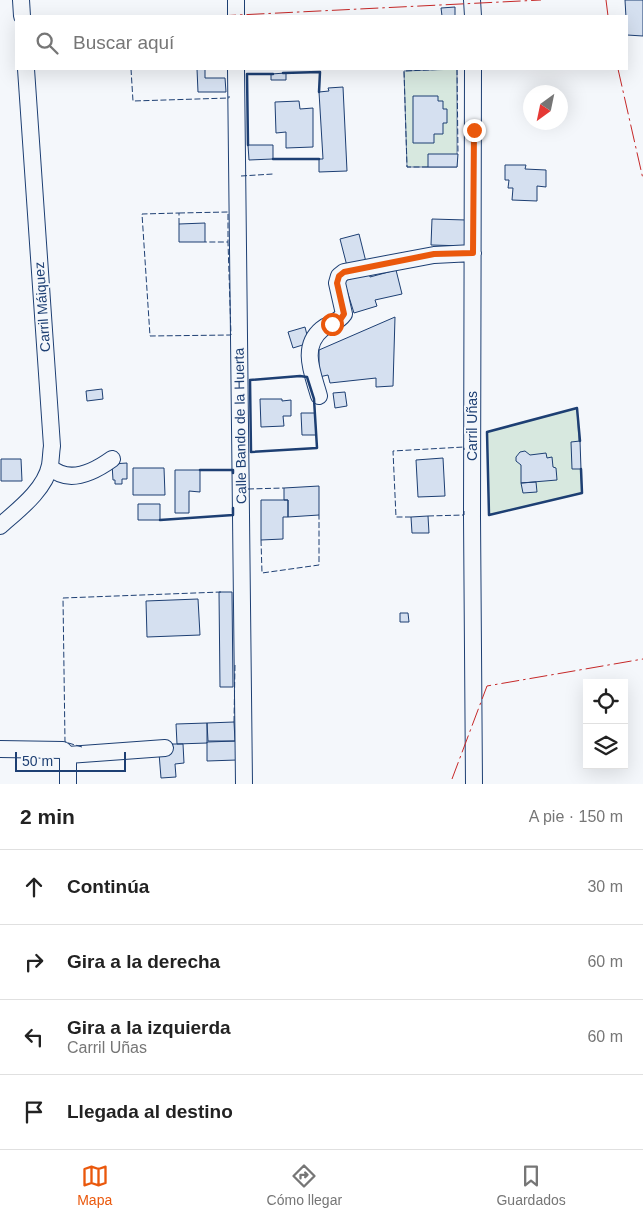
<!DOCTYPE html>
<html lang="es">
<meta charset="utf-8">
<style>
body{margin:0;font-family:Arial,sans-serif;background:#f6f6f6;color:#222}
.controls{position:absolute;right:15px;bottom:15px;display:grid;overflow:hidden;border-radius:0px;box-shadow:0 5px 20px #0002}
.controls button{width:45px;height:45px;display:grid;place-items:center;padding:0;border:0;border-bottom:1px solid #e0e0e0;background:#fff;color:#222;font:25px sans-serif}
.compass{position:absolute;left:523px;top:85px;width:45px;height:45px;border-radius:50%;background:#fff;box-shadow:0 5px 20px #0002;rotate:213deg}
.scale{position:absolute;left:15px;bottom:12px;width:111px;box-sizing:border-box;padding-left:5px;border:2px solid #1d3f73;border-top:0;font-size:14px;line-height:18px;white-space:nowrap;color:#1d3f73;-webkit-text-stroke:4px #f4f7fb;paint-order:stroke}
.stop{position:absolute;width:15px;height:15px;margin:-11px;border:4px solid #ea580c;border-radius:50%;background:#fff}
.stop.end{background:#ea580c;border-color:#fff;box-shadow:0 1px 5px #0008}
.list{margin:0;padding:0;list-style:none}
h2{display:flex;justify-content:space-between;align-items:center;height:65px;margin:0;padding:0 20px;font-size:21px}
h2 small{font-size:16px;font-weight:400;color:#767676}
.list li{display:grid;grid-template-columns:32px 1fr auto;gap:15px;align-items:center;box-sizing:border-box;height:75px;padding:0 20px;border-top:1px solid #e0e0e0}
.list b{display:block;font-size:19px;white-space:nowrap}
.list p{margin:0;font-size:16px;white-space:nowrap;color:#767676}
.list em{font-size:16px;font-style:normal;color:#767676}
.icon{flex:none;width:28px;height:28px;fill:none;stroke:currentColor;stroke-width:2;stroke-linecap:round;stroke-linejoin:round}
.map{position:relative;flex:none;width:643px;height:784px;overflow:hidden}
.search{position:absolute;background:#fff;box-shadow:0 5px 20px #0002;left:15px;right:15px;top:15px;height:55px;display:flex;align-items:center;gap:12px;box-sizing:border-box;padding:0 18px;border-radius:0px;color:#767676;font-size:19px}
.sheet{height:365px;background:#fff}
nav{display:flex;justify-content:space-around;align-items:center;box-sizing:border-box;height:70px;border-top:1px solid #e0e0e0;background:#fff;font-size:14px;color:#767676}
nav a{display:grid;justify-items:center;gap:2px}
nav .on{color:#ea580c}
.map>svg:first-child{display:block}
.green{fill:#d7e8df;stroke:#687fa3}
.building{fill:#d5e0f0;stroke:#1d3f73}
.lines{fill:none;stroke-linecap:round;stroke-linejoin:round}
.minor-casing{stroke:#1d3f73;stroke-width:18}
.minor{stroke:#f4f7fb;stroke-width:16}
.fence{stroke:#1d3f73;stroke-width:1;stroke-dasharray:6 2.5;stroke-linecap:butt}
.wall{stroke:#1d3f73;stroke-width:2.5}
.power{stroke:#c62828;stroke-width:1;stroke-dasharray:18 4 2.5 4;stroke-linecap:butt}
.route{stroke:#ea580c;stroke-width:6}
.labels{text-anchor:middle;stroke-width:4;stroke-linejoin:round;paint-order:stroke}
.street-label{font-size:14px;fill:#1d3f73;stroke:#f4f7fb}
</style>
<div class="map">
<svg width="643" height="784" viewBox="0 0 643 784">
<rect width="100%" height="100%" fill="#f4f7fb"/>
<path class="green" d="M457,69V167H407L404,71Z
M577,408L582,493L489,515L487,432Z"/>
<path class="building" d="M625,0H643V36L627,35Z
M455,7V16H442L441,8Z
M197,69H205V78H225L226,92H198Z
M286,73V80H271V74Z
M343,87L347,171L319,172V159H323L319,92L329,91L328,88Z
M413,96H438V101H443V109H447V123H443V134H434V143H413Z
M299,101L300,109L313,108V147L286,148V132L276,133L275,102Z
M248,145H273V159L249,160Z
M428,154H458L457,167H428Z
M505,165H526L525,169L546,170V187L537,186V201L512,200L513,188H508L509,180H505Z
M432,219L466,220V246L431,245Z
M205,223V242H179V224Z
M359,234L366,262L347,266L340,239Z
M396,270L402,294L375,300L377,306L354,313L344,281L369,273L370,277Z
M395,317L393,386L376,387V378L330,383L328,375L319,377V350Z
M305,327L309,343L293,348L288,332Z
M102,389L103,399L87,401L86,391Z
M345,392L347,406L335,408L333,393Z
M260,399H282V401L291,400V416H283L284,426L261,427Z
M301,413H315L316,435H302Z
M580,441L581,469H572L571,442Z
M525,451L530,455L546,453L547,458L552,457L553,467L556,468L557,480L521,483V465L516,461V457L520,452Z
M443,458L445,496L418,497L416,460Z
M1,459H21L22,481H1Z
M127,463V479H122V484H115V480H113L112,464Z
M133,468H164L165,495H133Z
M175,470H200V492L189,491V513H175Z
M536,482L537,492L523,493L521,483Z
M319,486V515L288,517V500H284V488Z
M261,500H288V517H283V539L261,540Z
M138,504H160V520H138Z
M428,516L429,533H412L411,517Z
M219,592H232L233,687H220Z
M198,599L200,635L147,637L146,601Z
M400,613H408L409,622H400Z
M234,722L235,741H208L207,723Z
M207,723V743L177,744L176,724Z
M236,741L237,760L207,761V742Z
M166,744H183L184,763L175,764L176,777L161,778L159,753Z"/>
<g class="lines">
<defs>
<path id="minor" d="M21,0L22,16
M472,0L473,16
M236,16V0
M236,69L244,784
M473,69L472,517L474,784
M319,396C313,374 300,347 322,329C330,322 337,324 344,314L337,283L339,276L344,272L434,255L473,253
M50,467C69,485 94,472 112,459
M0,526C18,510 45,490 50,465C51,459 51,452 52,446L26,69
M0,749L63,750L68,755V784
M68,755L165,748"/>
</defs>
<use href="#minor" class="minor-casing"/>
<use href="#minor" class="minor"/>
<path class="fence" d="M131,69L133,101L229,98V96
M457,69L458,154
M428,167H407L404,71L449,69
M241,176L273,174
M179,213L228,212V242
M179,224V213L142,214L150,336L231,335L228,242H205
M248,489L284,488
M428,516L464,515V510
M411,517H396L393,451L464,447V450
M261,540L262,573L319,565V515
M234,722L235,664
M82,747L65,742L63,598L221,592"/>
<path class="wall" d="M283,73L320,72L319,92
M248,145L247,74H273
M273,159H319
M300,376L307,377L314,399L317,448L251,452L250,380Z
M580,441L577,408L487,432L489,515L582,493L581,469
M200,470H233V473
M160,520L233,515V508"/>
<path class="power" d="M606,0L608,16
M218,16L541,0
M618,69L643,179
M452,779L487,686L643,659"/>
</g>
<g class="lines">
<path class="route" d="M332,324L340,320L344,314L337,283L339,276L344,272L434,254L473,253L474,130"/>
</g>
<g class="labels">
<g class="street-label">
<text transform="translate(42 307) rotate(-94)" y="5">Carril Máiquez</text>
<text transform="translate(240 426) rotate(-91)" y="5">Calle Bando de la Huerta</text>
<text transform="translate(472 426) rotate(-90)" y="5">Carril Uñas</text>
</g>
</g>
</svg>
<div class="controls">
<button><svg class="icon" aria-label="locate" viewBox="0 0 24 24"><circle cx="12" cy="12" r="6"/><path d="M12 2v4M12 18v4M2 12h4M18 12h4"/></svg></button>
<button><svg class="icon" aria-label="layers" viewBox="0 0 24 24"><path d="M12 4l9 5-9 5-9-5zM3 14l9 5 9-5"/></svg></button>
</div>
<svg class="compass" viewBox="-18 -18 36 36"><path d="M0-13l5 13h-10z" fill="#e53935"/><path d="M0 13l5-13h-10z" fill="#767676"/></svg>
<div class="scale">50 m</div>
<div class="stop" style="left:332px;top:324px"></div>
<div class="stop end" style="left:474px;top:130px"></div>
<div class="search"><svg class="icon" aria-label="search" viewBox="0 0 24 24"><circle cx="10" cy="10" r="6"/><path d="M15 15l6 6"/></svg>Buscar aquí</div>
</div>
<section class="sheet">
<h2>2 min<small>A pie · 150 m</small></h2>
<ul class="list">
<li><svg class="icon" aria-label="ahead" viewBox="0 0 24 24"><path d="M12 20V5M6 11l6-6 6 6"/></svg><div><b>Continúa</b></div><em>30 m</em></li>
<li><svg class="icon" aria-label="right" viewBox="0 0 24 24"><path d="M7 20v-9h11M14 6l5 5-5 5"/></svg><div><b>Gira a la derecha</b></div><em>60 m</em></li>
<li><svg class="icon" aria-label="left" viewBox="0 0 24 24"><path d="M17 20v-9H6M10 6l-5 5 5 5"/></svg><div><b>Gira a la izquierda</b><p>Carril Uñas</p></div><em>60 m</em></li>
<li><svg class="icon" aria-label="arrive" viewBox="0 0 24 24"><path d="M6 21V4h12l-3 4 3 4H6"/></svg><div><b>Llegada al destino</b></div></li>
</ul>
</section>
<nav>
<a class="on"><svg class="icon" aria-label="map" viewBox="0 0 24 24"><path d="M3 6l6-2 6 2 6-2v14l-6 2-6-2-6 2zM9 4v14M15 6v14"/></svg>Mapa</a>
<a><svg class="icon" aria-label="directions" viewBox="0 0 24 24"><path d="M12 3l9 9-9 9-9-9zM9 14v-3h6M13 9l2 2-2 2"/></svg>Cómo llegar</a>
<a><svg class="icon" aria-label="saved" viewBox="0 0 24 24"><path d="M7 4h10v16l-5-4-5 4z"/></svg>Guardados</a>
</nav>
